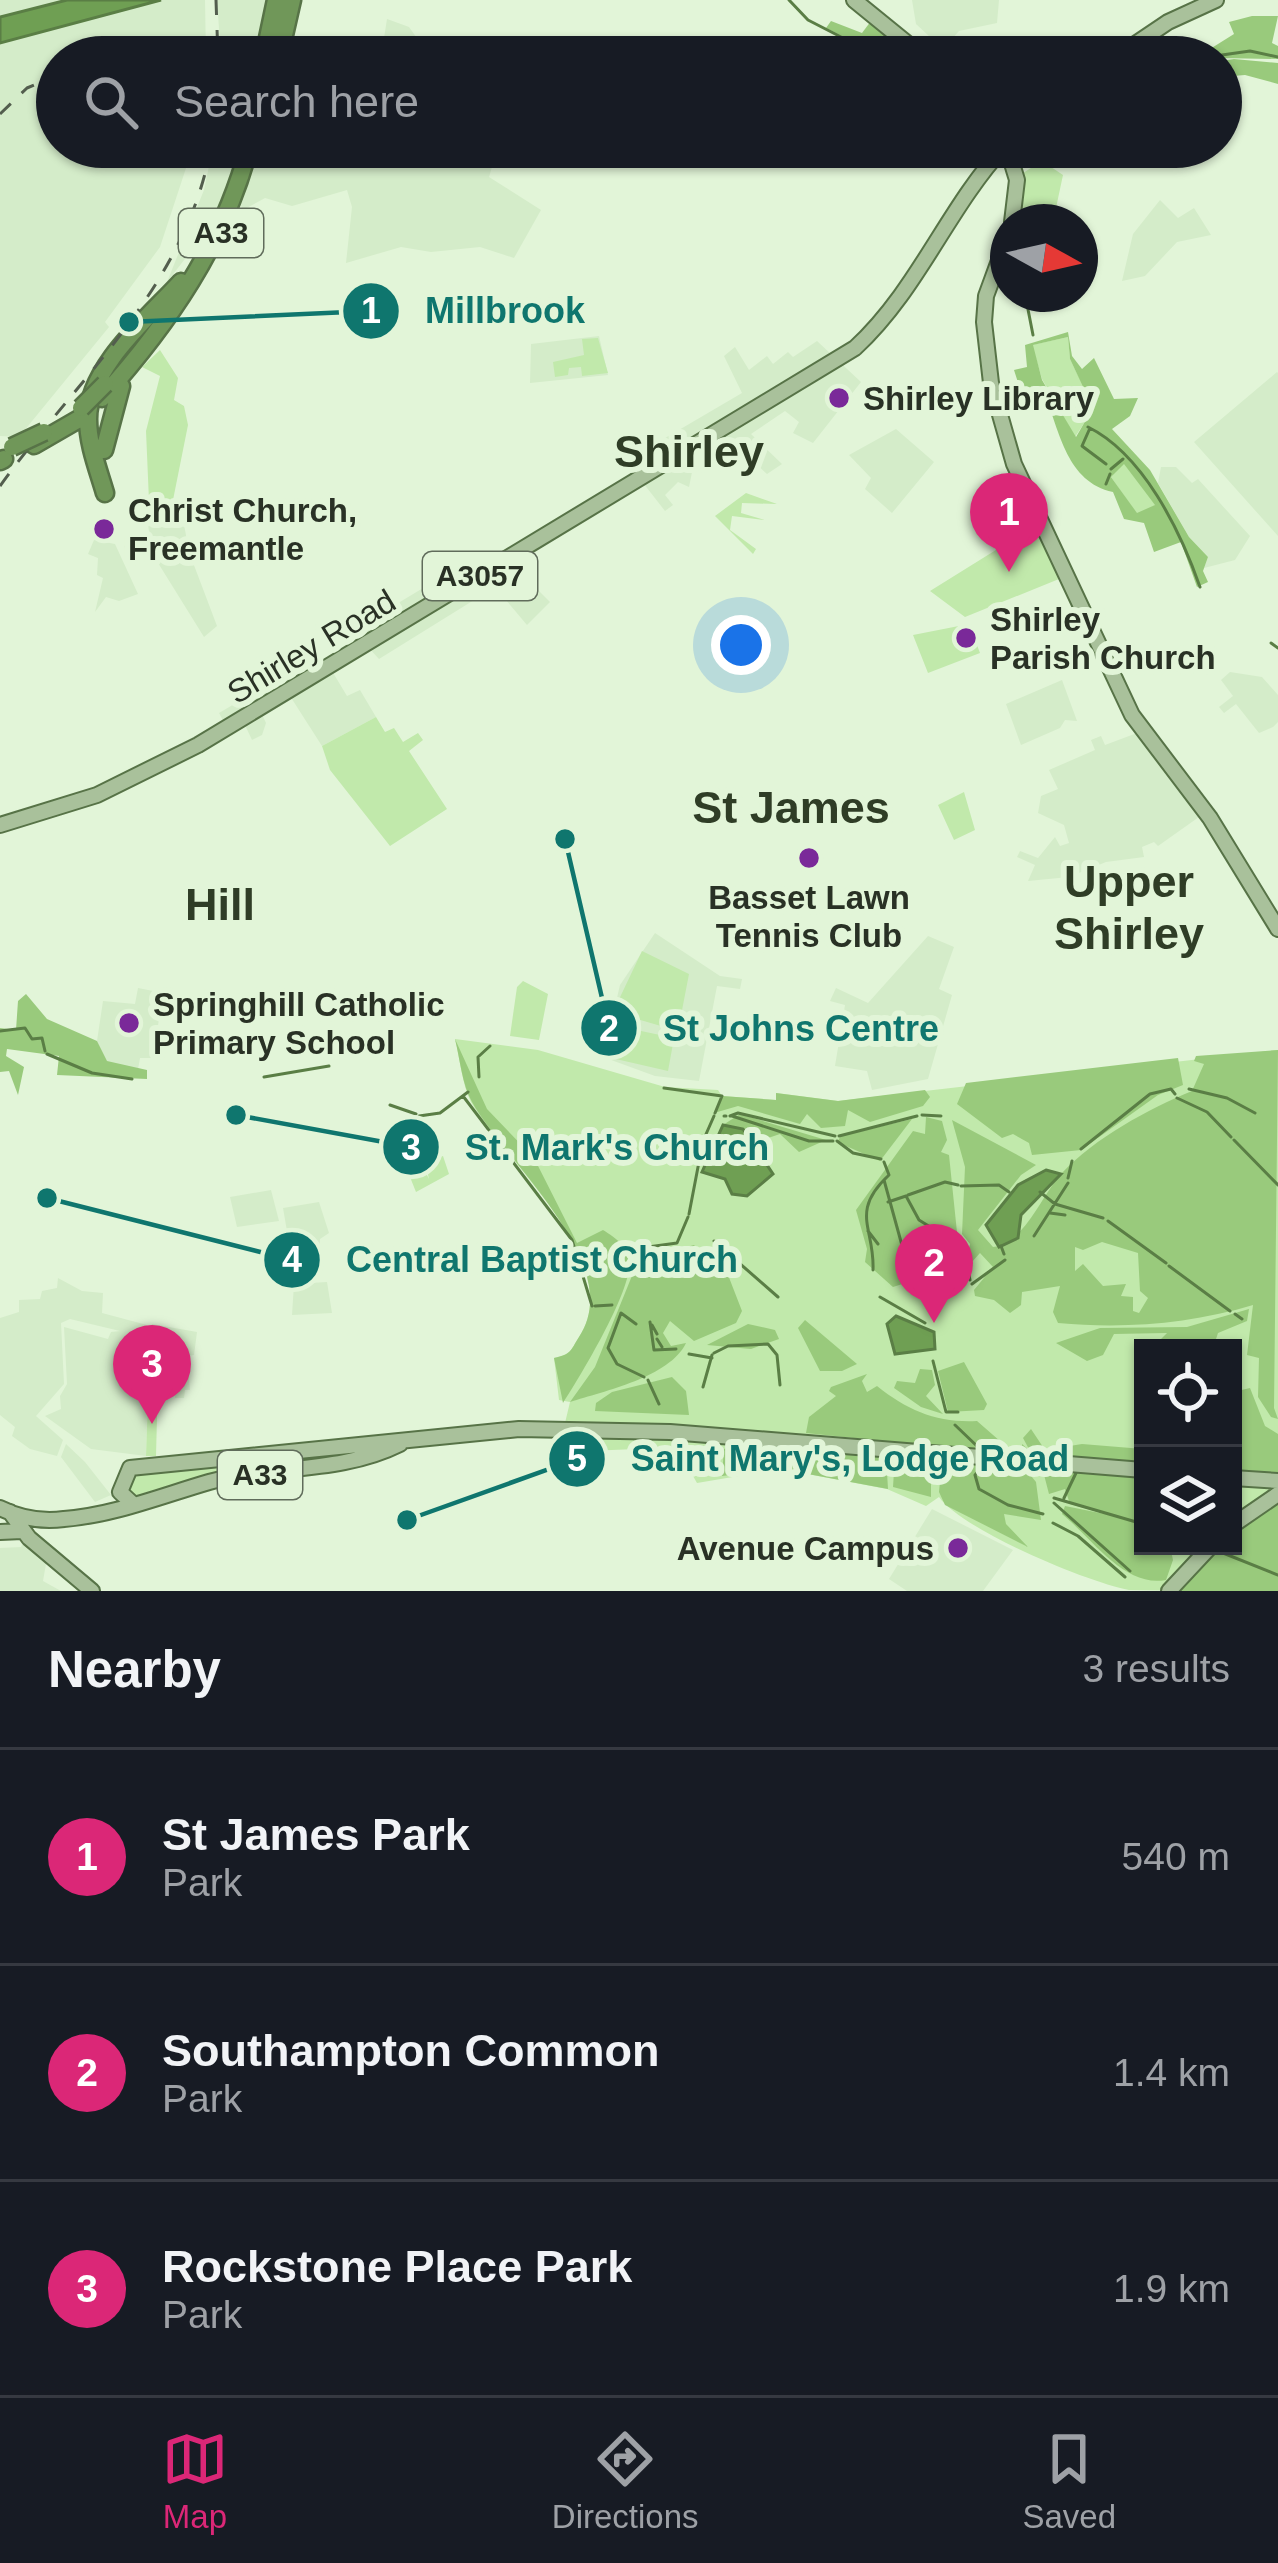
<!DOCTYPE html>
<style>
body{margin:0;font-family:Helvetica,sans-serif;background:#242831;color:#f1f3f6}
.controls{position:absolute;right:36px;bottom:36px;display:grid;overflow:hidden;border-radius:0px;box-shadow:0 3px 9px #0004}
.controls button{width:108px;height:108px;display:grid;place-items:center;padding:0;border:0;border-bottom:3px solid #363941;background:#171b24;color:#f1f3f6;font:60px sans-serif}
.compass{position:absolute;left:990px;top:204px;width:108px;height:108px;border-radius:50%;background:#171b24;box-shadow:0 3px 9px #0004;rotate:98deg}
.you{position:absolute;left:741px;top:645px;width:42px;height:42px;margin:-30px;border:9px solid #fff;border-radius:50%;background:#1a73e8;box-shadow:0 0 0 18px #1a73e833}
.badge{display:grid;place-items:center;width:78px;height:78px;border-radius:50%;background:#db2777;color:#fff;font-size:39px;font-weight:700}
.pin{position:absolute;translate:-50% -99px;filter:drop-shadow(0 3px 6px #0008)}
.pin::after{content:'';position:absolute;top:63px;width:42px;height:36px;background:inherit;clip-path:polygon(0 0,100% 0,50% 100%)}
.list{margin:0;padding:0;list-style:none}
h2{display:flex;justify-content:space-between;align-items:center;height:156px;margin:0;padding:0 48px;font-size:51px}
h2 small{font-size:39px;font-weight:400;color:#9ea1a6}
.list li{display:grid;grid-template-columns:78px 1fr auto;gap:36px;align-items:center;box-sizing:border-box;height:216px;padding:0 48px;border-top:3px solid #363941}
.list b{display:block;font-size:45px;white-space:nowrap}
.list p{margin:0;font-size:39px;white-space:nowrap;color:#9ea1a6}
.list em{font-size:39px;font-style:normal;color:#9ea1a6}
.icon{flex:none;width:66px;height:66px;fill:none;stroke:currentColor;stroke-width:2;stroke-linecap:round;stroke-linejoin:round}
.map{position:relative;flex:none;width:1278px;height:1591px;overflow:hidden}
.search{position:absolute;background:#171b24;box-shadow:0 3px 9px #0004;left:36px;right:36px;top:36px;height:132px;display:flex;align-items:center;gap:30px;box-sizing:border-box;padding:0 42px;border-radius:66px;color:#9ea1a6;font-size:45px}
.sheet{height:804px;background:#171b24}
nav{display:flex;justify-content:space-around;align-items:center;box-sizing:border-box;height:168px;border-top:3px solid #363941;background:#171b24;font-size:33px;color:#9ea1a6}
nav a{display:grid;justify-items:center;gap:6px}
nav .on{color:#db2777}
.map>svg:first-child{display:block}
.built{fill:#d4ecc9}
.green{fill:#c1e9ab;fill-rule:evenodd}
.forest{fill:#99ca7c;fill-rule:evenodd}
.water{fill:#6f9f53;stroke:#5a7e45;stroke-width:3}
.lines{fill:none;stroke-linecap:round;stroke-linejoin:round}
.stream{stroke:#5a7e45;stroke-width:3}
.primary-casing{stroke:#577347;stroke-width:18}
.highway-casing{stroke:#577347;stroke-width:21}
.primary{stroke:#a9c19b;stroke-width:14}
.highway{stroke:#709759;stroke-width:16}
.rail{stroke:#535e4e;stroke-width:3;stroke-dasharray:15 15;stroke-linecap:butt}
.highway-bridge-casing{stroke:#577347;stroke-width:21;stroke-linecap:butt}
.highway-bridge{stroke:#709759;stroke-width:16}
.poi-dot{fill:#7a2999;stroke:#e2f5d8;stroke-width:4.5}
.labels{text-anchor:middle;stroke-width:12;stroke-linejoin:round;paint-order:stroke}
.shield{fill:#e2f5d8;stroke:#606c5b;stroke-width:3}
.shield-label{font-size:30px;font-weight:bold;fill:#293125}
.poi-label{font-size:33px;font-weight:bold;fill:#293125;stroke:#e2f5d8;text-anchor:start}
.street-label{font-size:33px;fill:#293125;stroke:#e2f5d8}
.district-label{font-size:45px;font-weight:bold;fill:#2f3d26;stroke:#e2f5d8}
.leader{fill:none;stroke:#0f766e;stroke-width:4.5}
.callout-dot{fill:#0f766e;stroke:#e2f5d8;stroke-width:4.5}
.mark-label{font-size:36px;text-anchor:middle;font-weight:bold;fill:#fff}
.callout-label{font-size:36px;text-anchor:middle;font-weight:bold;fill:#0f766e;stroke:#e2f5d8;stroke-width:12;stroke-linejoin:round;paint-order:stroke}
</style>
<div class="map">
<svg width="1278" height="1591" viewBox="0 0 1278 1591">
<rect width="100%" height="100%" fill="#e2f5d8"/>
<path class="built" d="M0,0H205L206,57H57V147H187L189,159L160,247L105,322L109,327L19,437L0,436Z
M217,0H267L260,57H221Z
M912,0H999L997,23L959,31L943,49L916,24Z
M387,19L409,27L419,41L405,52L408,57H381Z
M213,147H240L233,176L216,221L206,220L195,246L167,282L204,190Z
M254,147H301L357,159L361,147H484L495,157L489,177L541,210L514,258L480,247L431,252L401,247L346,263L352,207L347,190L292,206L265,198L243,210L239,202Z
M1160,200L1178,218L1194,208L1211,235L1177,242L1145,276L1122,281L1133,234Z
M599,336L608,375L530,383L531,344Z
M817,341L861,382L813,443L793,433L799,422L785,411L751,434L782,464L767,474L734,444L692,472L689,487L678,482L665,495L673,505L665,511L626,461L742,393L724,356L735,347L749,370L767,356L773,364L788,352L793,357Z
M1277,372L1278,373V536L1194,442Z
M896,429L934,462L892,513L865,489L871,478L849,455Z
M1161,467H1176L1192,483L1198,479L1250,536L1235,560L1204,568L1208,557L1189,537L1158,483Z
M181,508L189,552L217,626L204,637L150,550L128,557L124,546L150,539L148,524L159,511Z
M94,540L115,544L138,594L119,601L106,597L95,612L103,578L97,575L98,558L88,554Z
M506,567L521,592L538,590L550,602L527,625L495,587L379,659L357,635L370,620L453,570L466,590Z
M332,671L347,696L360,690L376,717L322,746L290,696Z
M1230,672L1262,677L1278,695V722L1273,727L1259,733L1236,704L1224,713L1219,707L1233,696L1221,680Z
M285,674L291,686L258,706L266,723L262,735L252,740L244,723L226,726L219,713Z
M1062,680L1077,721L1065,720L1060,728L1021,745L1006,704Z
M1137,733L1199,817L1158,846L1154,842L1142,847L1144,857L1106,862L1069,877L1028,881L1035,865L1017,857L1020,851L1038,858L1055,837L1060,846L1069,843L1064,825L1038,813L1041,796L1058,789L1049,770L1095,750L1091,740L1101,736L1105,745Z
M655,933L720,976L742,979L740,989L717,986L699,1081L655,1076L603,1057L620,985Z
M928,936L954,947L939,989L952,995L928,1079L872,1090L867,1071L835,1066L845,1005L830,1001L836,988L868,1003Z
M138,988L163,993L153,1058H140L138,1069L120,1068L106,1061L97,1041L103,1001L135,1004Z
M271,1190L279,1221L237,1227L230,1197Z
M319,1202L329,1233L320,1239L318,1265L293,1266L283,1208Z
M58,1278L82,1291L103,1293L102,1313L147,1325L138,1360L149,1368L146,1456L91,1449L45,1416L61,1409L60,1396L67,1384L64,1327L108,1339L111,1332L120,1331L70,1319L61,1323L64,1384L36,1416L63,1440L57,1456L30,1449L12,1436L15,1427L0,1415V1318L19,1312V1300L40,1299L42,1291L57,1288Z
M327,1282L332,1313L292,1315L294,1284Z
M152,1324L197,1332L194,1355L187,1356L190,1390H185L184,1398H175L176,1369L145,1359Z
M66,1444L85,1462L111,1495L95,1502L61,1457Z
M932,1509L1013,1550L983,1591H907L889,1579Z
M25,1539L47,1558L43,1581L61,1591H0V1548L21,1547Z"/>
<path class="green" d="M1039,147H1067L1051,167L1063,175L1053,222H1015L1020,175L1034,166Z
M1068,337L1070,359L1094,408L1075,437L1042,379L1032,345Z
M598,338L608,373L582,376L581,367L569,368L568,375L555,377L553,362L584,355L582,339Z
M160,350L178,378L174,400L184,406L188,425L171,510L160,511V520L150,524L146,431L160,376L142,367Z
M1124,463L1156,505L1137,514L1111,477Z
M746,493L777,504L742,503L741,513L765,520L732,516L730,530L756,549L753,554L715,516Z
M1036,525L1061,574L1059,579L965,617L930,591Z
M969,624L980,653L928,673L913,635Z
M376,717L385,732L394,728L403,742L418,733L423,740L409,751L447,809L390,846L330,770L322,746Z
M964,792L975,830L954,840L938,805Z
M642,951L689,974L678,1031L613,1012Z
M523,981L548,994L539,1040L510,1036L517,987Z
M613,1025L674,1038L668,1071L607,1057Z
M455,1039L538,1050L665,1087L718,1090L722,1096L776,1100V1093L838,1101L1278,1050V1591C1231,1591 1176,1591 1129,1590C1087,1582 964,1531 939,1497L926,1506L887,1489L781,1469L697,1483L689,1469L637,1449L587,1451L586,1424L565,1423L570,1402L559,1400L554,1358C572,1354 570,1351 579,1337C627,1264 507,1165 471,1102C462,1084 460,1059 455,1039ZM1143,1348H1233V1546H1143Z
M443,1156L449,1174L416,1192L404,1162L408,1157H418L429,1179L425,1162Z
M149,1368L158,1379L156,1456H146Z
M379,1451L211,1480L145,1502L123,1492L127,1474Z"/>
<path class="forest" d="M1252,16H1278L1272,43L1278,46V59L1164,57L1179,45L1187,51L1210,49L1234,34L1229,22Z
M874,17L921,57H883L826,28L831,21L862,33Z
M1234,59L1278,63V84L1245,75L1221,77V61Z
M1068,332L1072,356L1082,369L1094,358L1114,399L1138,398L1130,416L1112,429L1150,470L1189,537L1208,557L1203,571L1208,582L1197,587L1181,542L1154,552L1144,523L1124,519L1113,492C1067,482 1060,433 1044,392L1023,398L1014,370L1027,367L1025,345ZM1068,337L1070,359L1093,408L1076,437L1042,380L1033,345ZM1124,464L1155,505L1137,513L1111,477Z
M26,994L47,1019L97,1041L107,1061L147,1070V1079L57,1075L59,1056L7,1049L6,1056L24,1067L18,1095L9,1071L0,1072V1028L16,1030L18,1001Z
M455,1039L487,1109L534,1158L577,1243L603,1230C617,1239 630,1247 629,1266C629,1295 580,1377 563,1403L554,1358C572,1354 570,1351 579,1337C627,1265 507,1164 472,1102C462,1084 460,1059 455,1039Z
M1278,1050L1274,1408L1278,1419L1271,1417L1258,1397L1259,1358L1247,1355L1253,1305C1190,1324 1124,1329 1058,1323L1053,1312L1060,1286L1022,1292L1021,1305L1010,1313L994,1300L975,1296L974,1290L993,1267L980,1253L971,1263L967,1258L970,1244L962,1234L965,1167L952,1120L1036,1165L1021,1175L978,1230L993,1247C1024,1244 1041,1196 1062,1173C1095,1138 1148,1109 1192,1091L1204,1064L1194,1061L1196,1056ZM1102,1242L1138,1253L1140,1291L1148,1298L1139,1313L1133,1311V1297L1121,1296L1126,1284L1103,1286L1083,1264L1075,1271V1247L1083,1250Z
M1178,1058L1183,1085L1158,1095L1081,1150L1032,1155L1029,1143L1013,1134L1002,1138L957,1104L966,1083Z
M925,1090L930,1097L923,1106L870,1122L848,1110L845,1126L821,1128L807,1114L800,1124L738,1106L714,1113L722,1096L776,1100V1093L838,1101Z
M740,1114L826,1140L799,1152L780,1134L768,1138L764,1150L757,1148L743,1129L723,1125Z
M926,1117L942,1121L947,1140L941,1152L949,1155L958,1242L930,1275L893,1287L865,1262L867,1249L856,1210L913,1131L925,1134Z
M912,1119L880,1161L837,1142L841,1136Z
M694,1245L710,1265L723,1262L742,1311L736,1323L694,1341L670,1321L663,1333L671,1346L686,1343C670,1377 604,1391 570,1402L595,1367L638,1261L655,1257L664,1270L662,1254Z
M1249,1309L1247,1321L1218,1333L1213,1348H1152L1167,1333L1114,1334L1103,1355L1087,1361L1056,1343L1100,1328L1187,1327Z
M805,1320L857,1364L842,1371H820L798,1328Z
M748,1324L775,1330L779,1339L751,1349L707,1345Z
M964,1362L987,1404L984,1410L948,1412L938,1371Z
M920,1369L932,1370L935,1385L926,1396L943,1414L921,1407L894,1388L897,1381L915,1383Z
M867,1374L862,1381L867,1392L877,1386C908,1411 938,1423 977,1421L1016,1455L806,1433L809,1417L836,1396L829,1391L831,1387Z
M672,1377L686,1391L689,1415L595,1411L596,1403L612,1392Z
M1250,1388L1265,1426L1278,1434V1477L1233,1473V1392Z
M1031,1429L1045,1450L1082,1444L1143,1449V1466L1022,1456V1444L1030,1451L1023,1438Z
M736,1444L886,1455L888,1489L781,1469L722,1476L724,1449Z
M895,1456L931,1462V1497L893,1487Z
M942,1461L1023,1466L1036,1482L1041,1520L1004,1514L1006,1524L1028,1547L945,1505L939,1492Z
M1042,1467L1143,1475V1546H1170L1173,1560L1166,1580C1124,1588 1091,1537 1062,1514L1065,1506L1105,1514L1070,1504L1065,1489L1049,1494Z
M1278,1498V1591H1175L1217,1546H1233V1530Z"/>
<path class="water" d="M67,0H161L0,43V17Z
M723,1125L743,1129L773,1174L747,1196L732,1194L725,1179L702,1172Z
M1046,1170L1061,1174L1021,1215L1018,1238L999,1247L986,1225L1018,1185Z
M896,1316L934,1332L935,1349L895,1354L887,1324Z"/>
<g class="lines">
<path class="stream" d="M789,0L808,20L880,57
M1208,57L1250,51L1278,57
M1025,294L1033,335
M1088,427C1143,454 1180,530 1200,587
M1090,428L1082,446L1106,464
M1111,469L1123,459
M1106,484L1110,474
M1271,643L1278,648
M0,1031L25,1028L32,1039L42,1038L45,1051
M47,1054L92,1073L132,1079
M264,1077L329,1066
M479,1077L478,1057L490,1046
M664,1088L722,1096L715,1113
M1189,1089L1227,1098L1255,1113
M463,1096L572,1240L592,1306
M1177,1098L1207,1112L1231,1137
M390,1105L416,1114
M922,1115L941,1116
M419,1116L440,1113L468,1092
M724,1116H726
M730,1116L738,1113L835,1136
M732,1116L809,1141H833
M839,1136L917,1116
M1234,1140L1278,1185
M837,1141L853,1153L881,1159
M1081,1149L1150,1094L1171,1089L1175,1094
M1068,1178L1072,1161
M884,1180L903,1249L923,1266
M961,1186L999,1185L1009,1192
M1040,1192L1055,1204L1103,1218
M908,1195L945,1182L958,1185
M888,1202L906,1196L919,1220L951,1240L950,1260
M1050,1213L1065,1215
M689,1214L703,1141L714,1116
M1108,1221L1166,1263
M868,1231L878,1244
M1034,1236L1068,1183
M714,1241L778,1297
M1001,1246L1004,1254
M648,1247L677,1243L688,1217
M963,1250L967,1267
M1169,1266L1230,1311
M968,1269L970,1280
M873,1270C875,1228 849,1212 889,1175L884,1162
M972,1284L1005,1260
M880,1297L925,1323
M595,1306L612,1305
M1235,1314L1242,1319
M650,1322L654,1350L676,1349
M636,1324L621,1313L608,1348L617,1364L644,1377
M652,1325L657,1334
M657,1339L662,1347
M714,1353L728,1346L768,1344L777,1355L780,1385
M689,1354L712,1358
M933,1361L946,1412H958
M648,1380L659,1404
M703,1387L712,1355
M955,1425L979,1448
M986,1463L975,1475L979,1489L1008,1505L1043,1514
M1054,1498L1143,1524
M1064,1498L1076,1473
M1054,1503L1130,1571
M1053,1523L1078,1536L1125,1577
M1213,1549L1278,1575"/>
<defs>
<path id="primary" d="M854,0L924,57
M1116,57L1168,22L1216,0
M1007,147L1017,180L1012,222
M1008,236L986,296L984,322L991,383L1014,464L1132,715L1210,818L1278,929
M0,825L97,795L198,745L855,348C918,290 947,209 1004,147
M1233,1478L1278,1481
M133,1504L120,1492L130,1468L519,1429L670,1432L1143,1470
M0,1508C20,1518 41,1522 64,1519C114,1515 161,1496 209,1482C272,1465 340,1474 400,1444
M10,1512L29,1538L92,1591
M1233,1525L1278,1494
M0,1532L22,1531
M1169,1591L1211,1546"/>
<path id="highway" d="M264,57L276,0
M279,57L292,0
M102,398C169,323 223,245 249,147
M34,445L79,419
M104,450L121,386
M0,461L4,459
M105,493C98,469 88,444 88,419C88,367 149,317 181,282"/>
</defs>
<use href="#primary" class="primary-casing"/>
<use href="#highway" class="highway-casing"/>
<use href="#primary" class="primary"/>
<use href="#highway" class="highway"/>
<path class="rail" d="M216,0L218,57
M0,114L27,88L57,75
M0,486C80,375 185,288 211,147"/>
<defs>
<path id="highway-bridge" d="M81,408L105,384
M12,447L44,432"/>
</defs>
<use href="#highway-bridge" class="highway-bridge-casing"/>
<use href="#highway-bridge" class="highway-bridge"/>
</g>
<g class="poi-dot">
<circle cx="839" cy="398" r="12"/>
<circle cx="104" cy="529" r="12"/>
<circle cx="966" cy="638" r="12"/>
<circle cx="809" cy="858" r="12"/>
<circle cx="129" cy="1023" r="12"/>
<circle cx="958" cy="1548" r="12"/>
</g>
<g class="labels">
<g class="shield">
<rect x="179" y="209" width="84" height="48" rx="9"/>
<rect x="423" y="552" width="114" height="48" rx="9"/>
<rect x="218" y="1451" width="84" height="48" rx="9"/>
</g>
<g class="shield-label">
<text x="221" y="243">A33</text>
<text x="480" y="586">A3057</text>
<text x="260" y="1485">A33</text>
</g>
<g class="poi-label">
<text x="863" y="410">Shirley Library</text>
<text x="128" y="522">Christ Church,<tspan x="128" dy="38">Freemantle</tspan></text>
<text x="990" y="631">Shirley<tspan x="990" dy="38">Parish Church</tspan></text>
<text x="809" y="909" text-anchor="middle">Basset Lawn<tspan x="809" dy="38">Tennis Club</tspan></text>
<text x="153" y="1016">Springhill Catholic<tspan x="153" dy="38">Primary School</tspan></text>
<text x="934" y="1560" text-anchor="end">Avenue Campus</text>
</g>
<g class="street-label">
<text transform="translate(311 646) rotate(-31)" y="12">Shirley Road</text>
</g>
<g class="district-label">
<text x="689" y="467">Shirley</text>
<text x="791" y="823">St James</text>
<text x="1129" y="897">Upper<tspan x="1129" dy="52">Shirley</tspan></text>
<text x="220" y="920">Hill</text>
</g>
</g>
<path class="leader" d="M129 322L371 311M565 839L609 1028M236 1115L411 1147M47 1198L292 1260M407 1520L577 1459"/>
<g class="callout-dot">
<circle cx="129" cy="322" r="12"/>
<circle cx="565" cy="839" r="12"/>
<circle cx="236" cy="1115" r="12"/>
<circle cx="47" cy="1198" r="12"/>
<circle cx="407" cy="1520" r="12"/>
<circle cx="371" cy="311" r="30"/>
<circle cx="609" cy="1028" r="30"/>
<circle cx="411" cy="1147" r="30"/>
<circle cx="292" cy="1260" r="30"/>
<circle cx="577" cy="1459" r="30"/>
</g>
<g class="mark-label">
<text x="371" y="323">1</text>
<text x="609" y="1041">2</text>
<text x="411" y="1160">3</text>
<text x="292" y="1272">4</text>
<text x="577" y="1471">5</text>
</g>
<g class="callout-label">
<text x="505" y="323">Millbrook</text>
<text x="801" y="1041">St Johns Centre</text>
<text x="617" y="1160">St. Mark's Church</text>
<text x="542" y="1272">Central Baptist Church</text>
<text x="850" y="1471">Saint Mary's, Lodge Road</text>
</g>
</svg>
<div class="controls">
<button><svg class="icon" aria-label="locate" viewBox="0 0 24 24"><circle cx="12" cy="12" r="6"/><path d="M12 2v4M12 18v4M2 12h4M18 12h4"/></svg></button>
<button><svg class="icon" aria-label="layers" viewBox="0 0 24 24"><path d="M12 4l9 5-9 5-9-5zM3 14l9 5 9-5"/></svg></button>
</div>
<svg class="compass" viewBox="-18 -18 36 36"><path d="M0-13l5 13h-10z" fill="#e53935"/><path d="M0 13l5-13h-10z" fill="#9ea1a6"/></svg>
<div class="you"></div>
<div class="pin badge" style="left:1009px;top:572px">1</div>
<div class="pin badge" style="left:934px;top:1323px">2</div>
<div class="pin badge" style="left:152px;top:1424px">3</div>
<div class="search"><svg class="icon" aria-label="search" viewBox="0 0 24 24"><circle cx="10" cy="10" r="6"/><path d="M15 15l6 6"/></svg>Search here</div>
</div>
<section class="sheet">
<h2>Nearby<small>3 results</small></h2>
<ul class="list">
<li><span class="badge">1</span><div><b>St James Park</b><p>Park</p></div><em>540 m</em></li>
<li><span class="badge">2</span><div><b>Southampton Common</b><p>Park</p></div><em>1.4 km</em></li>
<li><span class="badge">3</span><div><b>Rockstone Place Park</b><p>Park</p></div><em>1.9 km</em></li>
</ul>
</section>
<nav>
<a class="on"><svg class="icon" aria-label="map" viewBox="0 0 24 24"><path d="M3 6l6-2 6 2 6-2v14l-6 2-6-2-6 2zM9 4v14M15 6v14"/></svg>Map</a>
<a><svg class="icon" aria-label="directions" viewBox="0 0 24 24"><path d="M12 3l9 9-9 9-9-9zM9 14v-3h6M13 9l2 2-2 2"/></svg>Directions</a>
<a><svg class="icon" aria-label="saved" viewBox="0 0 24 24"><path d="M7 4h10v16l-5-4-5 4z"/></svg>Saved</a>
</nav>
